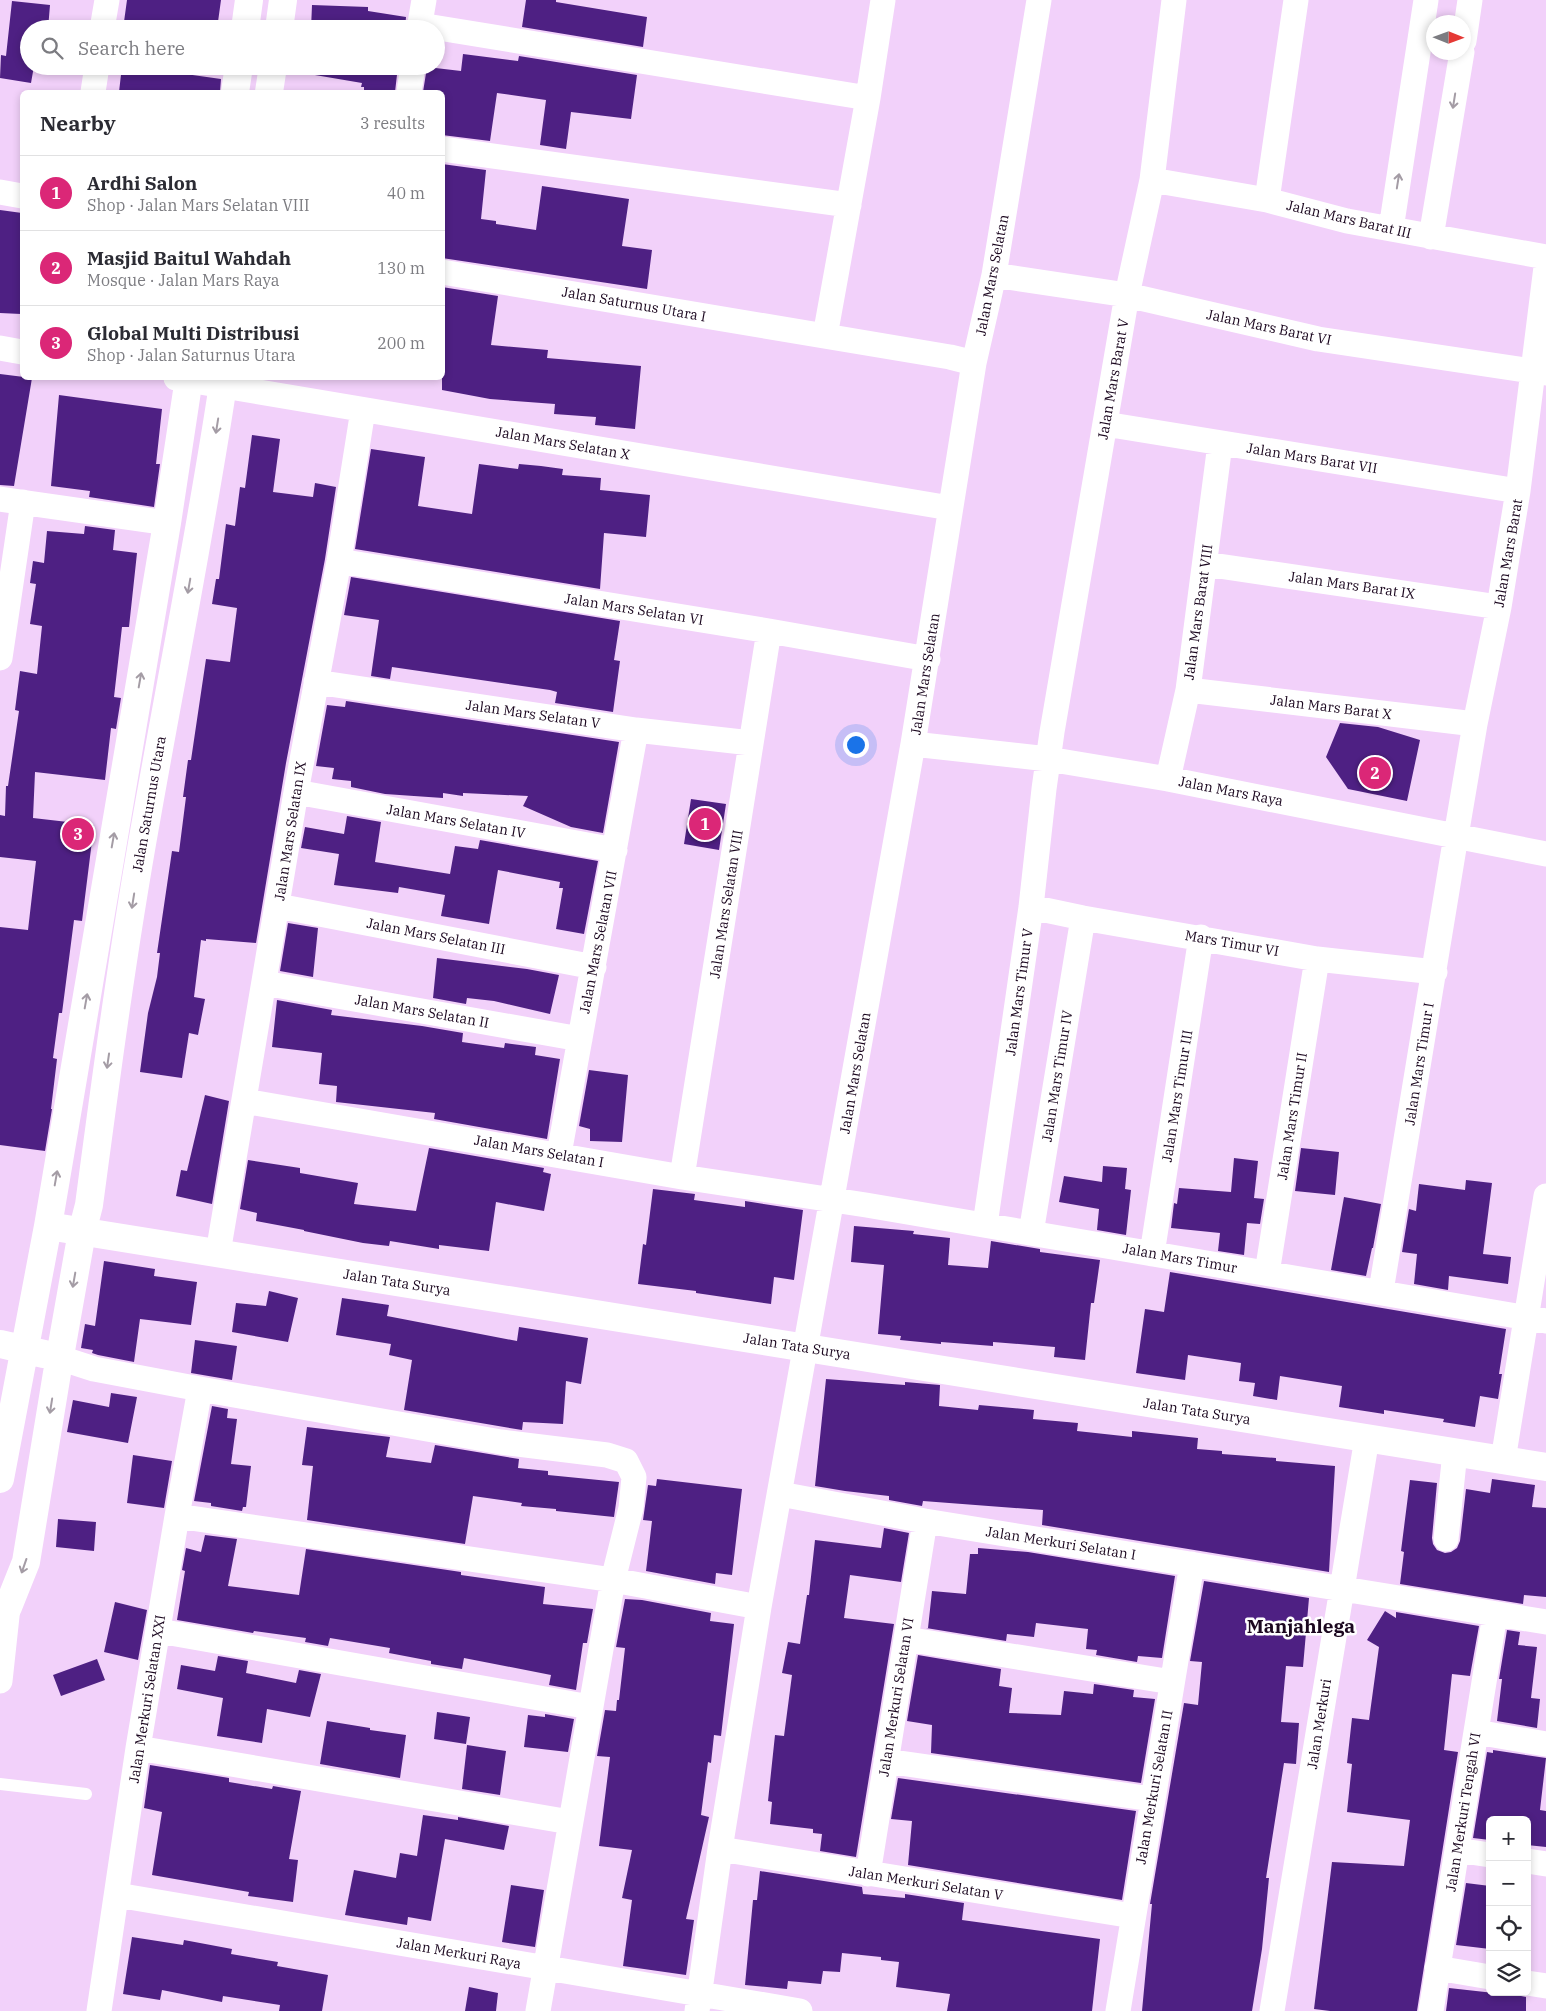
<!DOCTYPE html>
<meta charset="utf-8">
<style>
body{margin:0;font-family:"IBM Plex Serif",serif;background:#f7f7f7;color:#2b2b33}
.controls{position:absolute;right:15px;bottom:15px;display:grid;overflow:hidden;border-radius:8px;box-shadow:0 2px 8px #0003}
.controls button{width:45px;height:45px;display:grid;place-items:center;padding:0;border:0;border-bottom:1px solid #e1e1e2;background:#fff;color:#2b2b33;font:25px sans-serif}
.compass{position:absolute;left:1426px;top:15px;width:45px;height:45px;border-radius:50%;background:#fff;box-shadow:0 2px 8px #0003;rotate:91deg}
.you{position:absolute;left:855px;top:744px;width:18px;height:18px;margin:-12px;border:4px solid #fff;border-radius:50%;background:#1a73e8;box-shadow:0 0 0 8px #1a73e833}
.badge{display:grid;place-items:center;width:32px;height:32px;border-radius:50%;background:#db2777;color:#fff;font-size:16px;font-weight:700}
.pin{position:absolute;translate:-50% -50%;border:2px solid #fff;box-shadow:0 1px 5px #0006}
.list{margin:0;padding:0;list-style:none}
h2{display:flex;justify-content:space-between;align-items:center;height:65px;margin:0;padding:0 20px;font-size:21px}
h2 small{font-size:16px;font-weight:400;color:#7c7c81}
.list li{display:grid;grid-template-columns:32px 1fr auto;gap:15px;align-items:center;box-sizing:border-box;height:75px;padding:0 20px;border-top:1px solid #e1e1e2}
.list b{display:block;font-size:19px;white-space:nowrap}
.list p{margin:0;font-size:16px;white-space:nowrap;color:#7c7c81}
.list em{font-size:16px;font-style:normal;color:#7c7c81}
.icon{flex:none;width:28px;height:28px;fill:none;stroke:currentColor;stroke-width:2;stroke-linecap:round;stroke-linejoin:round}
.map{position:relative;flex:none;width:1546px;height:2011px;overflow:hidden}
.search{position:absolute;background:#fff;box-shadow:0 2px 8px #0003;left:20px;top:20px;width:425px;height:55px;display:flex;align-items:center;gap:12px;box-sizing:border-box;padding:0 18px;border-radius:28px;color:#7c7c81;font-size:19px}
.panel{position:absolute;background:#fff;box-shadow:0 2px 8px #0003;left:20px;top:90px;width:425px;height:290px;border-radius:8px}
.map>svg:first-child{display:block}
.building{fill:#4e2083}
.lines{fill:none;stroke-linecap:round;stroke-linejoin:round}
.service{stroke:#fff;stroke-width:12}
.minor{stroke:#fff;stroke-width:25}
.tertiary{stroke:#fff;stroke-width:28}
.oneway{stroke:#a49ca5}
.labels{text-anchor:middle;stroke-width:5;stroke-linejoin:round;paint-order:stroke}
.street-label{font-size:14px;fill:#1b071f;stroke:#fff}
.district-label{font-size:19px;font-weight:bold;fill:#1b071f;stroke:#fff}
</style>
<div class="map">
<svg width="1546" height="2011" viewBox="0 0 1546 2011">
<rect width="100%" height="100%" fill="#f2d1fa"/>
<path class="building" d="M127,0H221L217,29H123Z
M526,0H556V2L647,17L643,47L522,27Z
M12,1L50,5L48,29H29V66H34L31,83L0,78L1,55L6,56Z
M312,5L368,7V11L406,17L405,29H311Z
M463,54L518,61L519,56L637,75L631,119L571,112L566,149L540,145L546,100L497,93L490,141L442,135V92H423L427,67L461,71Z
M122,66H157V70L221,79L220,92H119Z
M310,66H398L395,92H364V87H361L362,83L309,74Z
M442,164L486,170L481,219L496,221V224L536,230L542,186L629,199L622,246L652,250L647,289L442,258Z
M0,210L22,213V310H21V314L0,313Z
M442,287L498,296L491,345L548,350L547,358L641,366L635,429L595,425L596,417L554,414L555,404L490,399L442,390Z
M0,374L32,378L14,486L0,485Z
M59,395L162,409L156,464H160L154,507L89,497L90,491L51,486Z
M252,435L280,439L273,492L313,497L315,483L336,487L325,559L286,763L256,943L206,939V941L201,940L194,997L205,999L198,1035L189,1033L182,1078L140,1072L148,1013L157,977L160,953H157L172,851L179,852L186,797H183L188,760H191L206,659L230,662L237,608L212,604L216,579H219L226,524L235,526L240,487L245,488Z
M371,449L425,457L418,506L472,514L479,464L518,469L519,464L541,466L563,469L562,475L601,478L600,490L650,495L646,537L604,533L600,589L355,549Z
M85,526L115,530L113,550L137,553L129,627H122L114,697L121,698L116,729L111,728L105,780L35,772L33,818L94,825L82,921L74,920L62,1013H59L53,1058L57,1059L51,1109H52L45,1151L0,1145V927L28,930L36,861L0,857V815L5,816L6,786H8L19,711L15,710L20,671L37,674L42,626L30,624L36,584L30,583L33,561L44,563L47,531L84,534Z
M351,577L620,621L614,660L620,661L613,712L555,703L557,692L550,690L392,667L390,679L371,676L379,620L344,615Z
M346,701L619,742L603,833L571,827L523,806L528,796L463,793V796L443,793V798L385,794L351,787V781L332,779L334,768L316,766L327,705L345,707Z
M1340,723L1378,727L1420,740L1407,801L1348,789L1326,757Z
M691,799L726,804L719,850L684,844Z
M347,816L381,822L375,862L450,874L455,846L478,849L480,840L598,861L584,934L556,929L563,888H559L560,882L498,870L489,924L441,916L445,895L399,887L398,893L334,885L339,854L301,848L305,827L344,834Z
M288,923L318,928L313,977L280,971Z
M437,958L527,969L559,975L550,1014L494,1001L467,998L466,1004L433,998Z
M277,1000L332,1010L331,1015L422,1026L463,1033L462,1042L504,1048L505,1043L536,1047L535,1055L560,1059L547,1139L434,1119L435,1113L336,1102L337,1086L319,1084L322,1053L272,1047Z
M589,1070L628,1075L622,1142L590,1141V1129L579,1126Z
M205,1095L229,1101L212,1204L176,1196L181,1170L187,1171Z
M429,1148L544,1168L543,1172L551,1174L544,1211L496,1202L489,1251L439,1245V1249L390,1241L389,1246L363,1243L304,1231V1230L256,1221L257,1213L240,1209L248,1160L300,1168V1173L358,1183L354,1204L416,1211Z
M1301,1148L1339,1152L1335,1195L1295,1191Z
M1234,1158L1258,1161L1254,1198L1264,1199L1260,1224L1247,1223L1244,1255L1218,1251L1220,1233L1171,1228L1174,1203L1177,1204L1179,1188L1231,1192Z
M1103,1166L1127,1168L1125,1189L1131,1190L1126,1235L1097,1230L1099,1209L1059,1202L1064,1176L1102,1182Z
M1466,1180L1492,1183L1483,1254L1511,1257L1508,1284L1449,1276L1448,1290L1414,1284L1417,1254L1402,1252L1409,1209L1416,1211L1419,1184L1465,1190Z
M653,1189L695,1194L694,1200L745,1207V1201L803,1210L794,1280L774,1277L771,1304L696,1293V1291L638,1284L643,1244L646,1245Z
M1344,1197L1381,1204L1373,1248H1372L1366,1276L1331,1270Z
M854,1226L914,1231L913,1234L950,1238L948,1265L988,1268L991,1241L1040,1249V1252L1100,1260L1094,1303H1091L1085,1360L1054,1357L1055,1347L993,1342V1346L941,1342V1344L900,1340L901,1336L878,1334L884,1265L851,1262Z
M104,1261L155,1269L154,1276L197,1282L191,1325L140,1319L134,1362L98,1355L92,1353L93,1350L81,1348L85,1324L95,1326Z
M1170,1272L1506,1329L1499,1374H1502L1498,1399L1480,1396L1475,1427L1443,1422L1444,1419L1384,1410V1414L1339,1407L1342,1386L1280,1376L1277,1400L1253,1396L1255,1383L1239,1381L1241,1363L1188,1355L1185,1380L1136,1373L1145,1309L1164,1312Z
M269,1291L298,1298L288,1342L232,1332L236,1303L266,1306Z
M342,1298L389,1305L387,1316L517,1341L519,1327L588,1338L581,1384L566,1381L563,1424L523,1422L522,1430L404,1410L412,1360L389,1355L391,1344L336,1335Z
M195,1340L237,1346L232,1380L191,1373Z
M826,1379L905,1385V1382L940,1385L939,1406L978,1410L979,1405L1034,1410L1033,1419L1078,1423L1077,1431L1132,1437V1431L1198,1438L1197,1449L1222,1451V1454L1276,1458V1461L1335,1466L1329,1572L1042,1525L1043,1510L923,1501L922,1506L889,1500V1496L845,1491L815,1486Z
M111,1393L137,1397L128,1443L67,1432L73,1400L109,1407Z
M212,1406L228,1409L227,1418L237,1419L231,1464L251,1466L246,1507H243L242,1511L211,1506V1503L194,1501Z
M307,1427L390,1437L386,1457L431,1463L435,1445L519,1459L518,1468L548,1471V1475L619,1482L614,1517L556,1511V1509L521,1506L522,1503L473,1496L465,1544L307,1520L313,1466L302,1465Z
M133,1455L172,1461L164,1508L127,1503Z
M657,1479L742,1489L732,1575L716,1573L715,1584L646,1571L652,1521L643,1520L648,1485L656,1486Z
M1492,1479L1535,1485L1532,1507L1546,1508V1597L1524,1595L1523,1604L1400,1584L1404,1552L1401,1551L1410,1480L1437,1483L1432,1538L1433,1544L1437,1550L1445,1553L1451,1552L1457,1548L1460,1541L1466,1489L1490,1493Z
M58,1519L96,1522L94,1551L56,1547Z
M884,1528L909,1533L901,1582L850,1575L844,1618L894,1624L856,1857L820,1851L822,1834L813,1833V1829L770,1824L772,1802L768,1801L775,1735L784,1736L792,1675L782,1673L788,1642L800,1644L807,1595H809L815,1540L881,1548Z
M205,1535L237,1539L228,1586L299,1595L306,1549L461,1572V1575L545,1587L543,1604L593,1609L587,1643H583L576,1690L549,1685L551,1675L464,1658L462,1669L431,1664V1661L389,1653L390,1648L330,1638L328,1646L305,1642L306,1638L254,1631L253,1633L177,1620L185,1571L182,1570L186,1548L201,1552Z
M978,1548L1028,1552L1175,1576L1162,1658L1138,1656L1137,1662L1096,1655L1097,1650L1086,1649L1088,1629L1036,1623L1034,1637L1007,1634L1006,1641L926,1628H928L932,1591L966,1594L970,1554H978Z
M1204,1581L1309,1598L1303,1667L1286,1666L1281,1722L1299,1723L1296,1764L1284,1763L1266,1878H1269L1262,1949L1252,2011H1142L1152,1904H1150L1184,1703L1198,1705L1202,1662L1190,1661Z
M625,1599L642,1600L711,1613L710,1621L734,1624L721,1736L714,1735L711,1763L708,1762L701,1815L709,1817L686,1919L694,1920L686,1975L623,1966L632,1900L622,1898L632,1850L599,1846L610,1757L597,1756L605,1710L616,1711L617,1700H619L625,1648L616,1647Z
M115,1602L147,1610L138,1660L104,1652Z
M1385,1611L1396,1618V1612L1479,1626L1470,1676L1452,1674L1444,1750L1458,1752L1417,2011H1330L1314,2009L1332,1862L1404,1866L1410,1820L1347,1812L1352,1764L1347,1763L1352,1718L1369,1720L1379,1647L1367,1640Z
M1507,1630L1520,1632L1518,1645L1537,1647L1531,1698L1540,1699L1537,1728L1497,1721L1502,1679H1499Z
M918,1655L1001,1669L999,1686L1012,1688L1009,1713L1061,1715L1064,1691L1093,1694L1094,1684L1134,1690L1133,1697L1155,1699L1141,1783L931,1753L932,1725L907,1721Z
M218,1656L248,1661L246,1673L296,1683L299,1670L321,1674L310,1717L267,1709L262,1743L217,1736L223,1698L177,1689L181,1665L215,1671Z
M97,1659L105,1680L61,1696L53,1675Z
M437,1712L470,1717L466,1744L434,1739Z
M545,1714L574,1719L568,1752L524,1747L528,1715L545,1717Z
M327,1721L370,1728V1730L406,1735L400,1778L320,1764Z
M467,1745L506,1751L500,1795L462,1789Z
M1493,1750L1546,1758L1540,1810L1546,1811V1847L1527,1845V1820H1490V1840L1473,1838L1487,1752L1493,1753Z
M150,1765L229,1778V1782L272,1789L273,1786L301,1791L289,1859L298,1860L293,1902L248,1896L249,1892L152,1875L162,1812L144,1808Z
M898,1778L1136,1811L1122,1900L908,1865L912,1821L891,1819Z
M423,1815L458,1820V1817L509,1826L504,1850L445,1839L431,1921L408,1917L407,1925L345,1915L354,1870L396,1878L400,1853L417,1856Z
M760,1871L862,1887L863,1894L905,1898V1894L964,1903L962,1920L1100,1939L1092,2011H947L950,1994L896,1987L899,1962L881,1960V1957L842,1953L840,1972L823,1971L821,1984L788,1981L787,1989L745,1985L753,1900H757Z
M1466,1883L1490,1886V1949L1456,1945Z
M511,1885L544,1890L535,1947L502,1942Z
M132,1937L183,1945L184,1940L232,1949L231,1954L278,1962L277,1966L328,1975L322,2011H279L280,2005L223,1996L222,2002L162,1990L160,2000L123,1994Z
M469,1987L498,1993L496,2011H465Z
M1449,1988L1521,1996L1526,1997V2011H1446Z"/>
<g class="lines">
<path class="service" d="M0,1784L86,1794"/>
<path class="minor" d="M420,25L868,98
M102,29L107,0
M419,29L424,0
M1464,41L1470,0
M93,92L97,66
M409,92L413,66
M442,149L849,205
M1152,180L1267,200L1347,221L1546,257
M0,192L22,196
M1267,200L1296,0
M1391,229L1426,0
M1431,237L1462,52
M442,272L950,357L974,363
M994,275L1127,295L1318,339L1546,373
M825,336L868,98L883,0
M0,348L22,352
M176,378L950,508
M1105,424L1518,491
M0,499L167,523
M339,561L769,631L928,659
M1205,564L1499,607
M0,658L23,502
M316,682L636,730L751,743
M1188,690L1475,724
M913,744L1048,759L1168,779L1546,854
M1168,779L1188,690L1220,444
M296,792L615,850
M278,906L594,967
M1031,907L1083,918L1317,959L1435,972
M264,983L580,1039
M244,1101L682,1177L866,1205L1546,1321
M559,1154L636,730
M682,1177L769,631
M985,1225L1031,907L1044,789L1052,732L1127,295L1152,180L1174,0
M1031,1233L1083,918
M218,1253L296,792L339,561L363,410
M1152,1254L1201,937
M1267,1273L1317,959
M1381,1291L1456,836L1475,724L1499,607L1518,491L1546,267
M60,1358L94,1369L200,1389L501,1442L607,1455L626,1461L634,1477L631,1508L613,1580L538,2011
M1503,1460L1546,1196
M780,1494L925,1521L1546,1622
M177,1516L613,1580L759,1607
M1446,1539L1455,1452
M159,1631L590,1707
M906,1639L1172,1682
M0,1681L8,1607
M1476,1732L1546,1744
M138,1748L570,1822
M886,1761L1152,1799
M720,1849L1133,1916
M1457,1850L1490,1855
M1527,1861L1546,1864
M868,1874L925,1521
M117,1895L800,2011
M1437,1968L1490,1977
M1527,1983L1546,1986
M99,2011L138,1748L177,1516L200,1389
M697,2011L720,1849L759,1607L913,744L974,363L994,275L1039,0
M1118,2011L1192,1564
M1272,2011L1367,1438
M1431,2011L1495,1614"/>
<path class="tertiary" d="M245,29L249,0
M279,29L283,0
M235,92L239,66
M269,92L273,66
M48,1226L1546,1467
M0,1344L44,1354
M0,1479L48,1226L167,523L189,378
M8,1607L26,1562L57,1373L82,1232L89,1205C106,1077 123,949 146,821C172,673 202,526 224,378"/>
</g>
<defs><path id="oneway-shaft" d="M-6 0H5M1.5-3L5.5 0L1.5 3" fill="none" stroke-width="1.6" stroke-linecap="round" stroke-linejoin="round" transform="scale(1.25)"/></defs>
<g class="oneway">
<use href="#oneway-shaft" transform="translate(1454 101) rotate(99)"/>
<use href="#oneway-shaft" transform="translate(1398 181) rotate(-81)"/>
<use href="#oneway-shaft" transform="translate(217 426) rotate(99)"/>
<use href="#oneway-shaft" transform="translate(189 586) rotate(100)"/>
<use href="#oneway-shaft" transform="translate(140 680) rotate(-80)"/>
<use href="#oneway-shaft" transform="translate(113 840) rotate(-80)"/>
<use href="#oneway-shaft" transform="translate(133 901) rotate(99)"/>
<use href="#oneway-shaft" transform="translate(86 1001) rotate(-80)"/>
<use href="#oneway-shaft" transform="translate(108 1061) rotate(98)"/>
<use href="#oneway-shaft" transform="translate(56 1178) rotate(-80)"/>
<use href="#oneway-shaft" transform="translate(74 1280) rotate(100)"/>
<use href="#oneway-shaft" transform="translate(51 1406) rotate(99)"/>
<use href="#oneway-shaft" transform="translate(24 1566) rotate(109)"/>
</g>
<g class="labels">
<g class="street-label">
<text transform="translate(1349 219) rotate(13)" y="5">Jalan Mars Barat III</text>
<text transform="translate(992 275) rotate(-79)" y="5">Jalan Mars Selatan</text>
<text transform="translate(634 304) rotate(10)" y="5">Jalan Saturnus Utara I</text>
<text transform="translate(1269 327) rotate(12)" y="5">Jalan Mars Barat VI</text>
<text transform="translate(1113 379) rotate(-80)" y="5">Jalan Mars Barat V</text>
<text transform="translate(563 443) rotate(10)" y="5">Jalan Mars Selatan X</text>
<text transform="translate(1312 458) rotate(9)" y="5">Jalan Mars Barat VII</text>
<text transform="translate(1508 553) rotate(-80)" y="5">Jalan Mars Barat</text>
<text transform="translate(1352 585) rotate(8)" y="5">Jalan Mars Barat IX</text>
<text transform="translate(634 609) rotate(9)" y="5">Jalan Mars Selatan VI</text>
<text transform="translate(1198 612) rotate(-82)" y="5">Jalan Mars Barat VIII</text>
<text transform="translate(925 674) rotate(-81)" y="5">Jalan Mars Selatan</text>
<text transform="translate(1331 707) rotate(7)" y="5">Jalan Mars Barat X</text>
<text transform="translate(533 714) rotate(8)" y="5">Jalan Mars Selatan V</text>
<text transform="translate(1231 791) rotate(11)" y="5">Jalan Mars Raya</text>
<text transform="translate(149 804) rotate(-80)" y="5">Jalan Saturnus Utara</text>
<text transform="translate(456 821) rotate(10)" y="5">Jalan Mars Selatan IV</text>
<text transform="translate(290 831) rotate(-81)" y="5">Jalan Mars Selatan IX</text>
<text transform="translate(726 904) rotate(-81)" y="5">Jalan Mars Selatan VIII</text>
<text transform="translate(436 936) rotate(11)" y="5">Jalan Mars Selatan III</text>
<text transform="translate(598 942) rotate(-79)" y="5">Jalan Mars Selatan VII</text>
<text transform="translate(1232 943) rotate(10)" y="5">Mars Timur VI</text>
<text transform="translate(1019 992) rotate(-82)" y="5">Jalan Mars Timur V</text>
<text transform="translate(422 1011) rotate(10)" y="5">Jalan Mars Selatan II</text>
<text transform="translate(1419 1064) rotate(-81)" y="5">Jalan Mars Timur I</text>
<text transform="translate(855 1073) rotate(-80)" y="5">Jalan Mars Selatan</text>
<text transform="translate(1057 1076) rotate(-81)" y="5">Jalan Mars Timur IV</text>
<text transform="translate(1177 1096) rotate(-81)" y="5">Jalan Mars Timur III</text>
<text transform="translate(1292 1116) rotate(-81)" y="5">Jalan Mars Timur II</text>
<text transform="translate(539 1151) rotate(10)" y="5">Jalan Mars Selatan I</text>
<text transform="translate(1180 1258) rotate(10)" y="5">Jalan Mars Timur</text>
<text transform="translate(397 1282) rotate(9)" y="5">Jalan Tata Surya</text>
<text transform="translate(797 1346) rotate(9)" y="5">Jalan Tata Surya</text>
<text transform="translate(1197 1411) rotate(9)" y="5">Jalan Tata Surya</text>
<text transform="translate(1061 1543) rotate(9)" y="5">Jalan Merkuri Selatan I</text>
<text transform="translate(896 1697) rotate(-81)" y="5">Jalan Merkuri Selatan VI</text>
<text transform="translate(147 1699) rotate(-81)" y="5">Jalan Merkuri Selatan XXI</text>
<text transform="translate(1319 1724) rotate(-81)" y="5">Jalan Merkuri</text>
<text transform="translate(1154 1787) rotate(-80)" y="5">Jalan Merkuri Selatan II</text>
<text transform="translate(1463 1812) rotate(-81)" y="5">Jalan Merkuri Tengah VI</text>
<text transform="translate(926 1883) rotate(9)" y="5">Jalan Merkuri Selatan V</text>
<text transform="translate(459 1953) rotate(10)" y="5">Jalan Merkuri Raya</text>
</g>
<g class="district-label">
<text x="1301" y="1633">Manjahlega</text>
</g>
</g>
</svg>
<div class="controls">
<button>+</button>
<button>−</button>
<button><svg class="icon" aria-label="locate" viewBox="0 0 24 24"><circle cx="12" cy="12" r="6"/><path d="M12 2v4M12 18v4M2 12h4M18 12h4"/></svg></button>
<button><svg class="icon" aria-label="layers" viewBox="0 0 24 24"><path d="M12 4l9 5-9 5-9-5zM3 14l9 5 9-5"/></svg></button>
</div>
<svg class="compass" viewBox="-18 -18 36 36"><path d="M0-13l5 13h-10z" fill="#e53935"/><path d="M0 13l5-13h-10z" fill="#7c7c81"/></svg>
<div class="you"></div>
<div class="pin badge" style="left:705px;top:824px">1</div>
<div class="pin badge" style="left:1375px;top:773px">2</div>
<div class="pin badge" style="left:78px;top:834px">3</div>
<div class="search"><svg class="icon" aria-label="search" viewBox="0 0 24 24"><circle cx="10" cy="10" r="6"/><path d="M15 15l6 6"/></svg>Search here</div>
<section class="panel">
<h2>Nearby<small>3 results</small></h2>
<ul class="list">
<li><span class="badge">1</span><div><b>Ardhi Salon</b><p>Shop · Jalan Mars Selatan VIII</p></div><em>40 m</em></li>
<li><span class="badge">2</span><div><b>Masjid Baitul Wahdah</b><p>Mosque · Jalan Mars Raya</p></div><em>130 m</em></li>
<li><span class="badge">3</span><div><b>Global Multi Distribusi</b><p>Shop · Jalan Saturnus Utara</p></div><em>200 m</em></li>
</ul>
</section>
</div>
